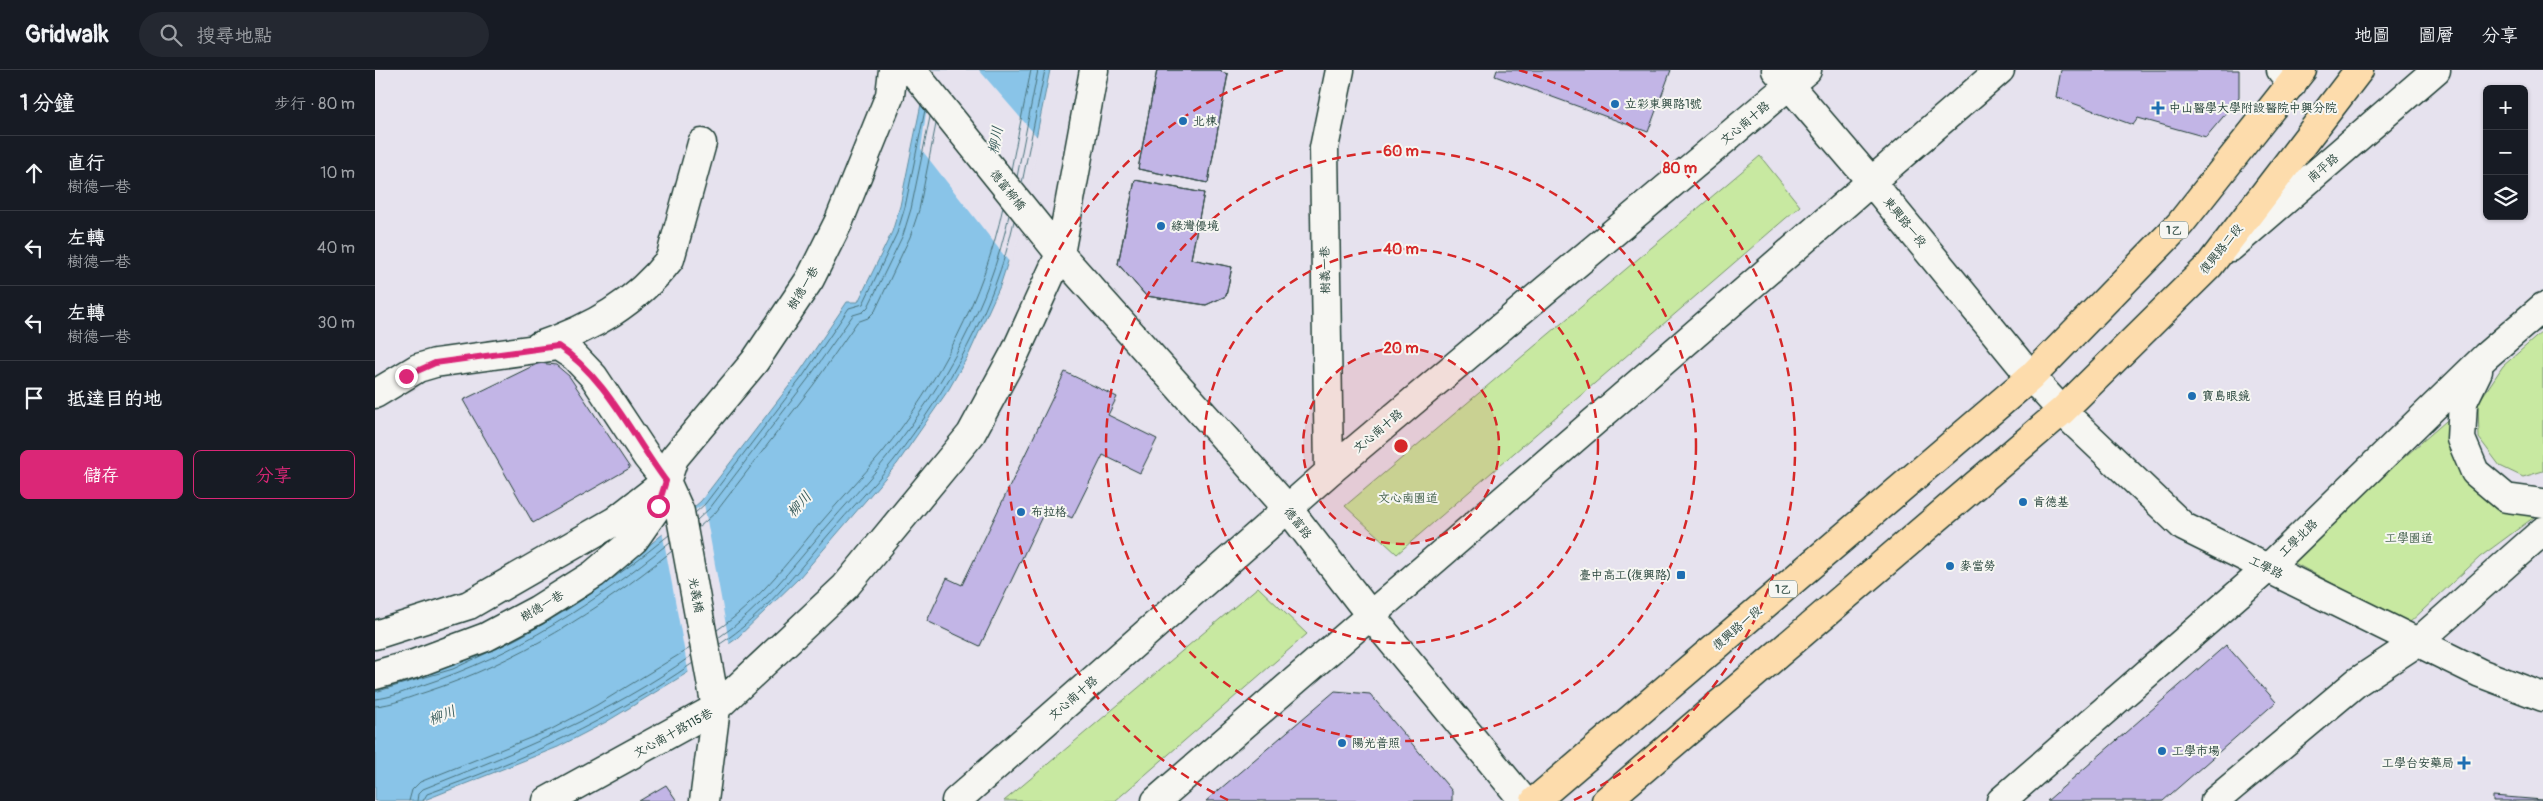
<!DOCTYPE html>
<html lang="zh-TW">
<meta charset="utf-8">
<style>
body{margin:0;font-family:Pangolin,"LXGW WenKai TC",sans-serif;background:#242831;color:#f1f3f6}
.controls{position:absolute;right:15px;top:15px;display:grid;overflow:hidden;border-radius:8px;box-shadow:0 1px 4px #0004}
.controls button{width:45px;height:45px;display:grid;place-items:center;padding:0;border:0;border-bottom:1px solid #363941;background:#171b24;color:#f1f3f6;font:25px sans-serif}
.stop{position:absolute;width:15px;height:15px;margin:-11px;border:4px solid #db2777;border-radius:50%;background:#fff}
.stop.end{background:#db2777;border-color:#fff;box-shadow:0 1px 5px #0008}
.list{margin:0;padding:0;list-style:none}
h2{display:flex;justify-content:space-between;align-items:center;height:65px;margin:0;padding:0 20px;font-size:21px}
h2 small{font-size:16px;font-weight:400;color:#9ea1a6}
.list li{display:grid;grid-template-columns:32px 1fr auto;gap:15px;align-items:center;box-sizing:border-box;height:75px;padding:0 20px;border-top:1px solid #363941}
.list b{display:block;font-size:19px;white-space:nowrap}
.list p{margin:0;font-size:16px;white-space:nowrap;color:#9ea1a6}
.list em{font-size:16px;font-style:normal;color:#9ea1a6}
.actions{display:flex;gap:10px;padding:15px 20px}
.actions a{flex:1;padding:11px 0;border:1px solid #db2777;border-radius:8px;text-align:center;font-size:18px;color:#db2777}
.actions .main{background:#db2777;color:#fff}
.icon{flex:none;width:28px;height:28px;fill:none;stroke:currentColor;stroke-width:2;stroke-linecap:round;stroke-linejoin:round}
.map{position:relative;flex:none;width:2168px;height:731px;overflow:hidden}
header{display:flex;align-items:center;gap:30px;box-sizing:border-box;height:70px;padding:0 25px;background:#171b24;border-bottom:1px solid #363941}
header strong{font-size:24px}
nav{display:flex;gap:28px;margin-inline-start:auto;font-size:18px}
.search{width:350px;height:45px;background:#242831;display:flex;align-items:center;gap:12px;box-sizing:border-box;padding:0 18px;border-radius:28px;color:#9ea1a6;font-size:19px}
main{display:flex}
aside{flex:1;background:#171b24}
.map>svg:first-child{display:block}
.green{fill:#c8e9a1;stroke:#74936a}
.water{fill:#89c4e8;stroke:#5f8ea0}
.pier{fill:#e6e2ee}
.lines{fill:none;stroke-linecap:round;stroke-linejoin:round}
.shore{stroke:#49737c;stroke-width:1}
.building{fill:#c2b5e6;stroke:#1f3d34}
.minor-casing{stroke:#1f3d34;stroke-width:31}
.major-casing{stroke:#1f3d34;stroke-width:31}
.minor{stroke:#f6f6f2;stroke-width:28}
.major{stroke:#fddcac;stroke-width:28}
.route{stroke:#db2777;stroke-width:6}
.ring{fill:none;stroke:#d62828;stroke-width:2.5;stroke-dasharray:9 6}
.poi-dot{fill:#1f6fb2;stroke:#f6f6f2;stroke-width:2}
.labels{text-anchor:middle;stroke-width:4;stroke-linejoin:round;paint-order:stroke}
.shield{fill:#f6f6f2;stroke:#60746d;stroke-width:1}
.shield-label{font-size:11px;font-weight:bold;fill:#1f3d34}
.poi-label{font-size:12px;fill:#1f3d34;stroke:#f6f6f2;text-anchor:start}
.street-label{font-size:12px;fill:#1f3d34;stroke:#f6f6f2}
.park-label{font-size:12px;fill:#415f4a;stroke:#f6f6f2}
.water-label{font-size:14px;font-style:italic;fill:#345858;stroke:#f6f6f2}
.centre{fill:#d62828;stroke:#f6f6f2;stroke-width:2.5}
.ring-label{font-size:15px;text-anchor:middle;font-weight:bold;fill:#d62828;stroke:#f6f6f2;stroke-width:4;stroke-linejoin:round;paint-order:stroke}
</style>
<header>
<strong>Gridwalk</strong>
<div class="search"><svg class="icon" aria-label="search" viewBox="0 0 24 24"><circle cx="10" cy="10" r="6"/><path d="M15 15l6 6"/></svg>搜尋地點</div>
<nav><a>地圖</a><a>圖層</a><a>分享</a></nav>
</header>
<main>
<aside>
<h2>1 分鐘<small>步行 · 80 m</small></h2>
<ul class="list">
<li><svg class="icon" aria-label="ahead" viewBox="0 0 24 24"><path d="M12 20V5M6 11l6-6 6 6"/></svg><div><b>直行</b><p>樹德一巷</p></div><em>10 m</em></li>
<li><svg class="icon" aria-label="left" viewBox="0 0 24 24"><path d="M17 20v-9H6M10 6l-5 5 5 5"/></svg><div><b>左轉</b><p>樹德一巷</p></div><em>40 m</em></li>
<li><svg class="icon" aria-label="left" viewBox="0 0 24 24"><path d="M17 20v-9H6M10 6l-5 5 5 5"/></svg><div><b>左轉</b><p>樹德一巷</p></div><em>30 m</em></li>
<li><svg class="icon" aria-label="arrive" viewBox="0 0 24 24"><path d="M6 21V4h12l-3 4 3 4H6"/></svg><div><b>抵達目的地</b></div></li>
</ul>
<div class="actions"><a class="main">儲存</a><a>分享</a></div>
</aside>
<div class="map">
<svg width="2168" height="731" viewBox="0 0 2168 731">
<rect width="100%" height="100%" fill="#e6e2ee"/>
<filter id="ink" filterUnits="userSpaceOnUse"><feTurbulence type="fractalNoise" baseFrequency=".02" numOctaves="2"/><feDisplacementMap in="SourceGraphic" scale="10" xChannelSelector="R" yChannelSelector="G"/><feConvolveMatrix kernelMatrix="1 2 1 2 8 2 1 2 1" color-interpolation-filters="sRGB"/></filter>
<g filter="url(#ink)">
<path class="green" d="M1385,86L1425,136L1022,484L970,436Z
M2168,261V401L2148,407L2125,396L2104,368L2103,333L2128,296Z
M2078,345L2083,392L2166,442L2105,487L2033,554L1912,489Z
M883,517L932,564L740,731H629Z"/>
<path class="water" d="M553,0H675L640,170L625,216L594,284L574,319L522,394L424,508L361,569L312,603L231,652L183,677L47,731H0V618L250,495L294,459L326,431L424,303L472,232H483L517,162L525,136Z"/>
<path class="pier" d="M557,0H604L664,69L643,170L635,193L546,79Z
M329,434L355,577L314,605L287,461Z"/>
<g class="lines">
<path class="shore" d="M636,100L656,0
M642,107L663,0
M647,113L670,0
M320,443L330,434L428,306L474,238L488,234L522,163L530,137L550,40
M322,450L335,438L433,309L478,245L488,242L493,237L528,165L536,139L555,47
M323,458L341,442L439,314L482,252L493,248L500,241L535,167L544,140L561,54
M342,560C381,534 412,493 442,457C463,432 486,408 507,383C564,312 609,227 628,137
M343,568C385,540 417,498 449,460C470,435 493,412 513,386C569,315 615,234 634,145
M345,574C388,546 421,503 454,464C475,439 499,416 519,390C573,319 620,239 639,151
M121,579C184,549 240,509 294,465
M0,622L78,599L114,582
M0,629C16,628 33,620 48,615C140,585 220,533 295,472
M0,636C17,635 35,627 51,622C142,592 223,541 297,481
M34,731L37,720L45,712L175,660L222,635L315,578
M42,731L43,724L48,719C141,682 234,645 316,586
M48,731L52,724C145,691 236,650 318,593"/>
</g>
<path class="building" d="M782,0H846V2L853,4L833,113L763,99Z
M782,0H846V2L853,4L833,113L763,99Z
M1122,0H1296L1273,62L1120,6Z
M1686,0H1864V28L1831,67L1763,48L1758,55L1681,27Z
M760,110L829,123L816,189L857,197L851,226L831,235L771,226L743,194Z
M760,110L829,123L816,189L857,197L851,226L831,235L771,226L743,194Z
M164,293L181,295L194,306L255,398L158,453L88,330Z
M690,302L742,327L733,345L782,369L765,403L728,385L697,448L672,436L605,576L552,551L572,508L587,515Z
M1851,575L1901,632L1788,731H1672Z
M960,621L995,624L1077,721V731H831Z
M291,715L302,731H264Z
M2118,726L2168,730V731H2118Z"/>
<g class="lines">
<defs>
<path id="minor" d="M537,0L685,184L914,440L996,546L1149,731
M1401,0L1495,110L1656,307L1687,341L1809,457L2105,603L2168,627
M1906,0L1917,14
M1856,177L2061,0
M164,276C217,258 260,234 295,189L327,73
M2103,301L2088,332L2086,369L2100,402L2131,428L2168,433
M0,324L43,298L60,293L183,276L200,287L219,307L272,387L291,411L305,442L341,638L329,731
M954,402L949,78L965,0
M0,565L94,535L240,451L290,412
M0,605L39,594L111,567L162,540L219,504L259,470L283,436L299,388L380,291L435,209L464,151L515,25L518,0
M172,731L341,638L470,517L596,364L641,281L685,184L719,0
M581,731L954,402L1432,0
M781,731L1625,0
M1626,731L1893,498L2111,286L2168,237
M1840,731L1982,612L2044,571L2168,461"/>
<path id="major" d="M1160,731L1656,307L1805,154L1927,0
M1231,731L1687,341L1834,196L1984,0"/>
</defs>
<use href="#minor" class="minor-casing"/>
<use href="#major" class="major-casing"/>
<use href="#minor" class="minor"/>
<use href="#major" class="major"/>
</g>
</g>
<g class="lines" filter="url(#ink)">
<path class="route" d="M31,306L60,293L183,276C230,306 258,367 291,411L283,436"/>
</g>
<circle cx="1026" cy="376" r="98" fill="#d62828" fill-opacity=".12"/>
<g class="ring">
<circle cx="1026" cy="376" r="98"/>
<circle cx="1026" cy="376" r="197"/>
<circle cx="1026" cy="376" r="295"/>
<path d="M853 730A394 394 0 0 1 908 0M1144 0A394 394 0 0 1 1199 730"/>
</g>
<g class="poi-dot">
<circle cx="1240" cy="34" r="5"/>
<path d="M1780.5 30.5h5v5h5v5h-5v5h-5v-5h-5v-5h5z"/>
<circle cx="808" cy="51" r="5"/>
<circle cx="786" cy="156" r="5"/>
<circle cx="1817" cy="326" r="5"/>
<circle cx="1648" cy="432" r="5"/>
<circle cx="646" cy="442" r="5"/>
<circle cx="1575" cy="496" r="5"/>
<rect x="1301" y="500" width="10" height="10" rx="2.5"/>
<circle cx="967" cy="673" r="5"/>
<circle cx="1787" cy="681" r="5"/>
<path d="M2086.5 685.5h5v5h5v5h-5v5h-5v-5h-5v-5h5z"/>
</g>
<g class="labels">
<g class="shield">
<rect x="1785" y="151.5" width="28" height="17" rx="4"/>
<rect x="1394" y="510.5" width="28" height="17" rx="4"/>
</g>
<g class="shield-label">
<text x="1799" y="164">1乙</text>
<text x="1408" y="523">1乙</text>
</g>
<g class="poi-label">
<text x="1250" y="38">立彩東興路1號</text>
<text x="1794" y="42">中山醫學大學附設醫院中興分院</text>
<text x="818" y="55">北棟</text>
<text x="796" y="160">綠灣優境</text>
<text x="1827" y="330">寶島眼鏡</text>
<text x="1658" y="436">肯德基</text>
<text x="656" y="446">布拉格</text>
<text x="1585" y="500">麥當勞</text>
<text x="1296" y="509" text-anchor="end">臺中高工(復興路)</text>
<text x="977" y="677">陽光普照</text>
<text x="1797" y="685">工學市場</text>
<text x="2079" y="697" text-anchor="end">工學台安藥局</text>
</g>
<g class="street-label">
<text transform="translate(1370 53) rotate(-40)" y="4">文心南十路</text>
<text transform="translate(1948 98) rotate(-41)" y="4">南平路</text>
<text transform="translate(633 120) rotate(51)" y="4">德富柳橋</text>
<text transform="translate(1530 152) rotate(51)" y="4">東興路一段</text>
<text transform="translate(1846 179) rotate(-51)" y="4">復興路二段</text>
<text transform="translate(950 200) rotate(-91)" y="4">樹義一巷</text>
<text transform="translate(428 218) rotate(-59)" y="4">樹德一巷</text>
<text transform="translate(1003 361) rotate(-40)" y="4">文心南十路</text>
<text transform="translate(923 453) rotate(52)" y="4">德富路</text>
<text transform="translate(1923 468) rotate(-44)" y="4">工學北路</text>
<text transform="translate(1891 497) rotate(26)" y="4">工學路</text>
<text transform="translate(321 525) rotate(79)" y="4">光義橋</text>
<text transform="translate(167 536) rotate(-31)" y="4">樹德一巷</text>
<text transform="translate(1362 558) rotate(-41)" y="4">復興路一段</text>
<text transform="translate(698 628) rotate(-41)" y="4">文心南十路</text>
<text transform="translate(298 663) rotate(-29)" y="4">文心南十路115巷</text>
</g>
<g class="park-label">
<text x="1033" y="432">文心南園道</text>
<text x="2034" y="472">工學園道</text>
</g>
<g class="water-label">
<text transform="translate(620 70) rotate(-79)" y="5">柳川</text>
<text transform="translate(424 434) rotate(-48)" y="5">柳川</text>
<text transform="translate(67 645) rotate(-21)" y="5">柳川</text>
</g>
</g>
<circle cx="1026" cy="376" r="8" class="centre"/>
<g class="ring-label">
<text x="1026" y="86">60 m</text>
<text x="1305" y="103">80 m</text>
<text x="1026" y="184">40 m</text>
<text x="1026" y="283">20 m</text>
</g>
</svg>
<div class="controls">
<button>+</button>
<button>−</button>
<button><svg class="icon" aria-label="layers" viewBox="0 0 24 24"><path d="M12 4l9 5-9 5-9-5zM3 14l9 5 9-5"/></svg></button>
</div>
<div class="stop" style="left:283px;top:436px"></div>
<div class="stop end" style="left:31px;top:306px"></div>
</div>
</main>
